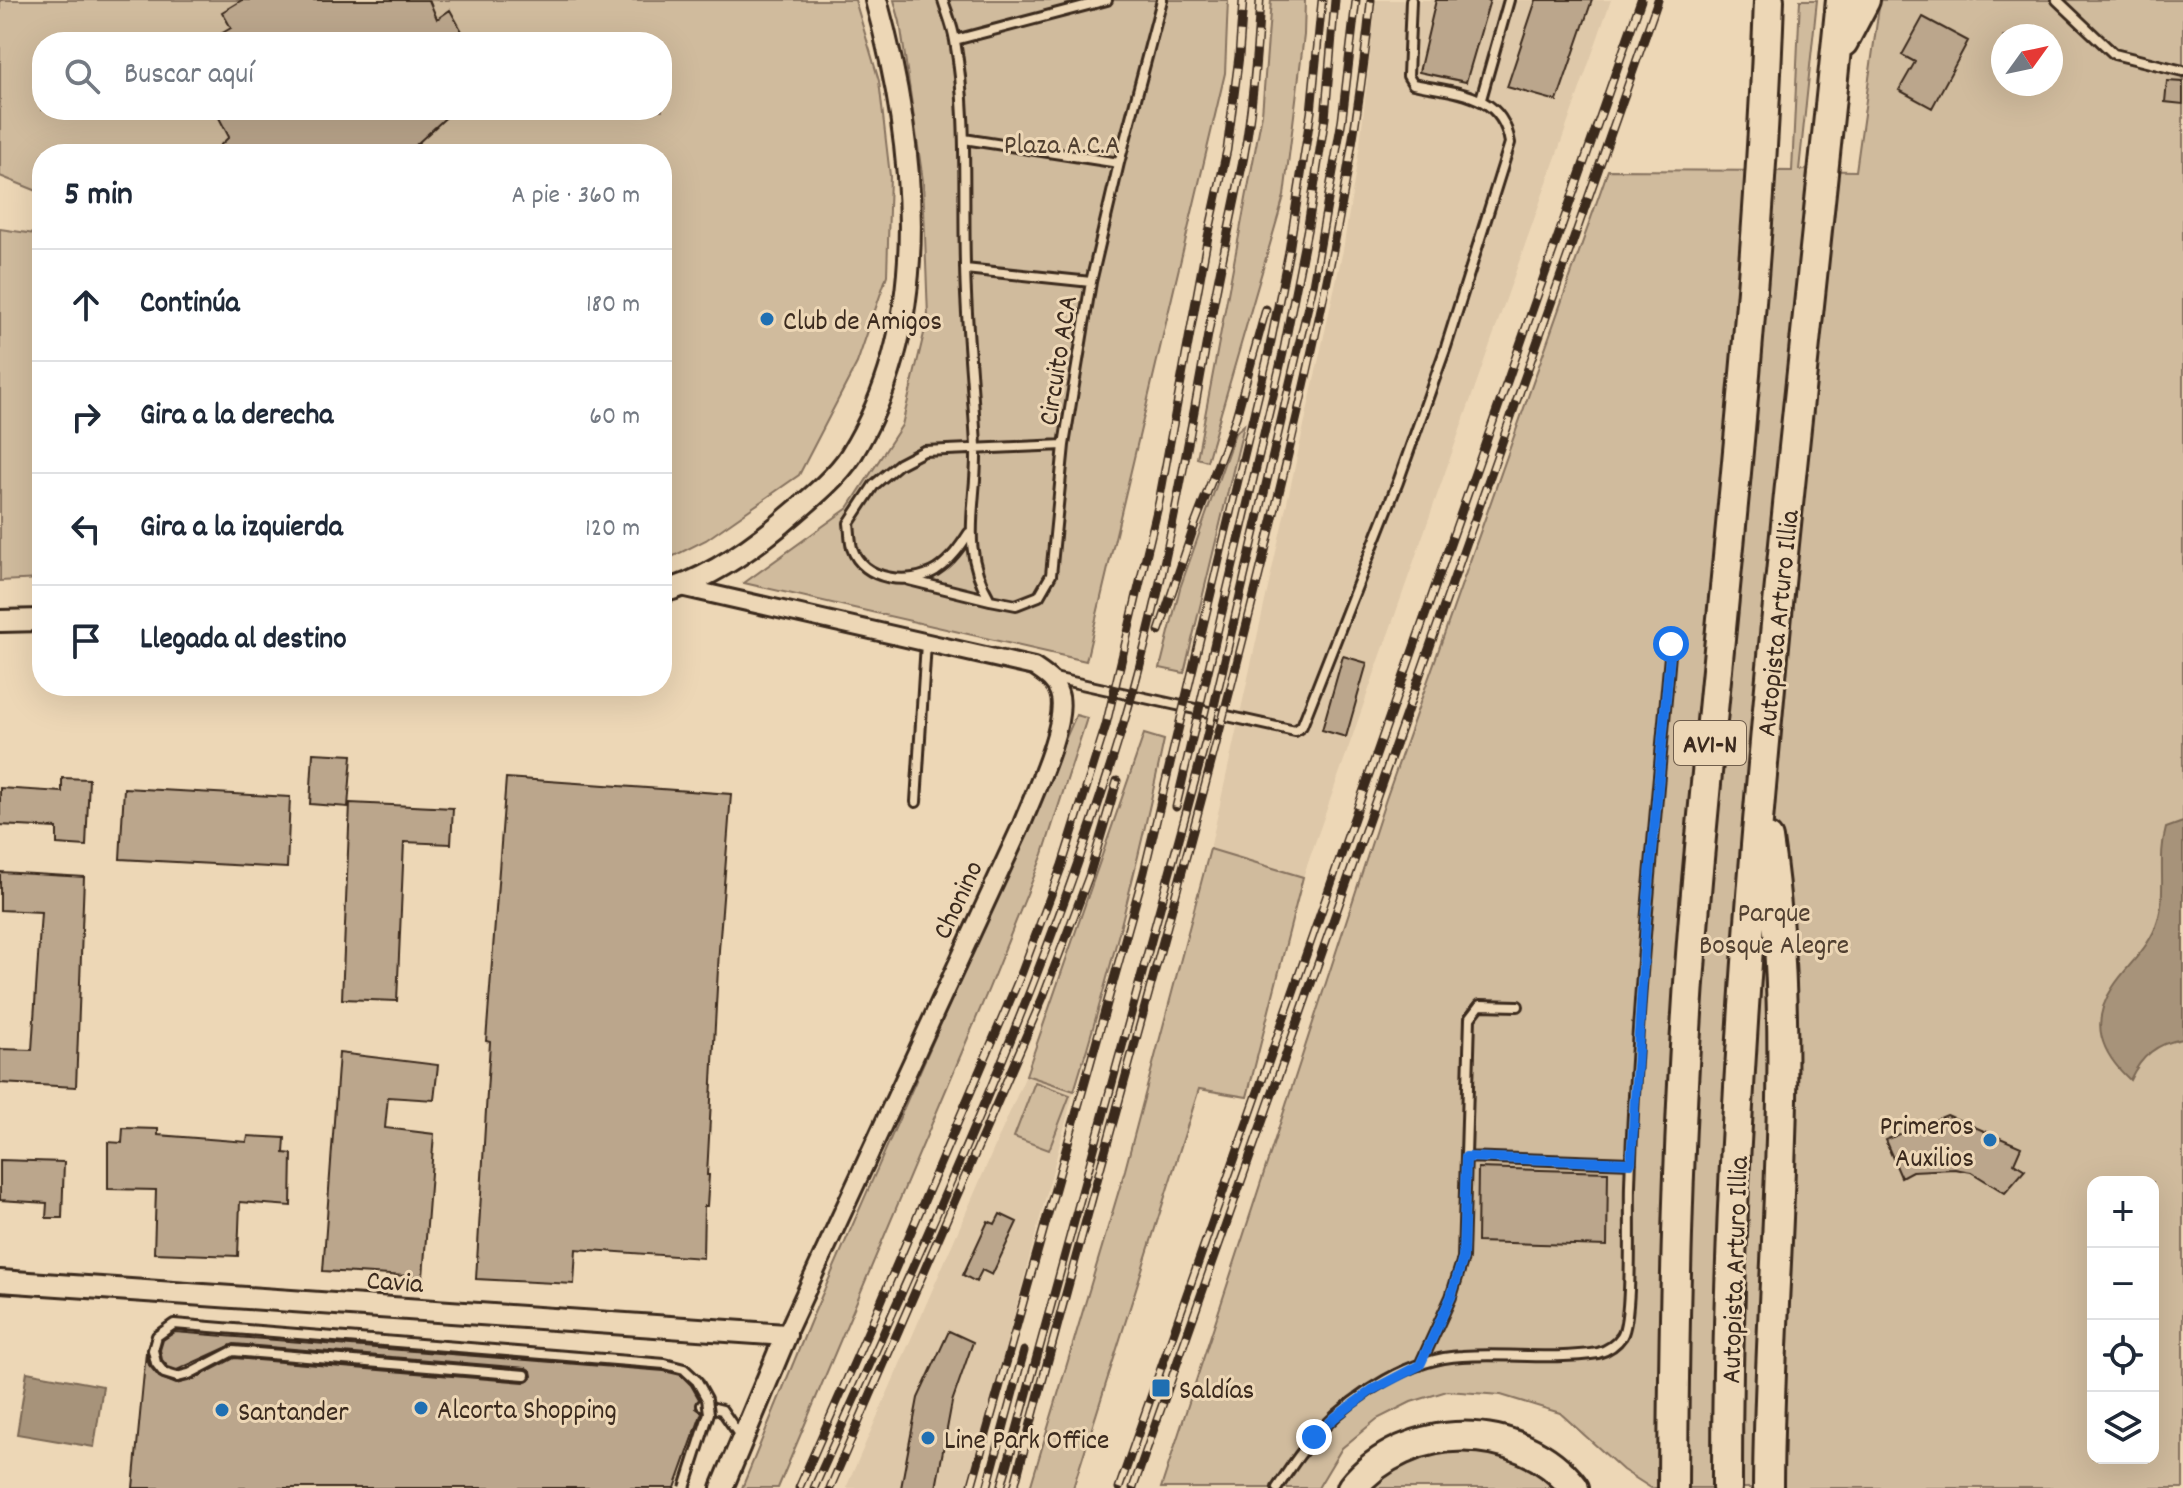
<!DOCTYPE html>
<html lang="es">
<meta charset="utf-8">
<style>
body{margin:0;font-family:Dekko,sans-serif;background:#f2f2f3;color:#1f2937}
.controls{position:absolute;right:24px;bottom:24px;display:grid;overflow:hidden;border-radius:16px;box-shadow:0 8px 32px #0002}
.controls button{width:72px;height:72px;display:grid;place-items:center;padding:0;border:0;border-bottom:2px solid #e0e1e3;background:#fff;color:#1f2937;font:40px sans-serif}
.compass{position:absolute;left:1991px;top:24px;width:72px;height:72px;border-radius:50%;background:#fff;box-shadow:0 8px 32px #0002;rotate:57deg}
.stop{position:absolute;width:24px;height:24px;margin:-18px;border:6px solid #1a73e8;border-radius:50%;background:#fff}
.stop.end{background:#1a73e8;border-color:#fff;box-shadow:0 2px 8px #0008}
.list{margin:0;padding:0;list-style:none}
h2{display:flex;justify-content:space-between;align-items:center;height:104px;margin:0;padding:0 32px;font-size:34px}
h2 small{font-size:26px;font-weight:400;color:#747a83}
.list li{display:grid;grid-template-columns:52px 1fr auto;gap:24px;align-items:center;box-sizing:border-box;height:112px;padding:0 32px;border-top:2px solid #e0e1e3}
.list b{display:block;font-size:30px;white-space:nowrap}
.list em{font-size:26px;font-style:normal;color:#747a83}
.icon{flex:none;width:44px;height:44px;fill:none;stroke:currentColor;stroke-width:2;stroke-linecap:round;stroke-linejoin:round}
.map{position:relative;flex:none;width:2183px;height:1488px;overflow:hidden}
.search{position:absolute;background:#fff;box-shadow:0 8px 32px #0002;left:32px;top:32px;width:640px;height:88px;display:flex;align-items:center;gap:20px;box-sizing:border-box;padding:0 28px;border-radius:32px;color:#747a83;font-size:30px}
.panel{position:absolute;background:#fff;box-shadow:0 8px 32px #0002;left:32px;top:144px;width:640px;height:552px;border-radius:32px}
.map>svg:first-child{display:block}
.built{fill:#dec8a9}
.green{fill:#d0bb9d;stroke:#86725e;stroke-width:2;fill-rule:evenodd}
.water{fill:#a7937a;stroke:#7c6955;stroke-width:2}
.building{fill:#bba68c;stroke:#3b2a1e;stroke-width:2}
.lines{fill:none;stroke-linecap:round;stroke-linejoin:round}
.service-casing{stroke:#3b2a1e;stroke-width:14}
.minor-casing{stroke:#3b2a1e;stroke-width:22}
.tertiary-casing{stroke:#3b2a1e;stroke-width:26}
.motorway-casing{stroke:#3b2a1e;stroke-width:34}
.service{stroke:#edd7b6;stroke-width:8}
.minor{stroke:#edd7b6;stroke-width:16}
.tertiary{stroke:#edd7b6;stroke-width:20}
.motorway{stroke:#edd7b6;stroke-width:28}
.rail-casing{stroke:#3b2a1e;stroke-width:9}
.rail{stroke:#edd7b6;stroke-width:6;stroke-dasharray:18;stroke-linecap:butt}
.service-bridge-casing{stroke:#3b2a1e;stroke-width:14;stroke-linecap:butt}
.service-bridge{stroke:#edd7b6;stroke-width:8}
.route{stroke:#1a73e8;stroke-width:10}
.poi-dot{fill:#1f6fb2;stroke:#edd7b6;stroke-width:3}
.labels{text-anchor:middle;stroke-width:6;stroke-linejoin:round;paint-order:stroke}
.shield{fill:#edd7b6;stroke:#705e4c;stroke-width:2}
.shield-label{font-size:26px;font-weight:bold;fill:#3b2a1e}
.park-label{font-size:28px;fill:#514031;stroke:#edd7b6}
.poi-label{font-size:28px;fill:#3b2a1e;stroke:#edd7b6;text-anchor:start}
.street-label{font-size:28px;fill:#3b2a1e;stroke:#edd7b6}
</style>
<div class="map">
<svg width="2183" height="1488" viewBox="0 0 2183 1488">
<rect width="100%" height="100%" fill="#edd7b6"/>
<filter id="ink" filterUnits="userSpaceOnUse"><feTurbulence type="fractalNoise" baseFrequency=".0125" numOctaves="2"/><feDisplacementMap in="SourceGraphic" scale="16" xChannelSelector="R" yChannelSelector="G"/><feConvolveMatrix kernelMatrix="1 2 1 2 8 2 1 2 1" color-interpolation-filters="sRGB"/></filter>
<g filter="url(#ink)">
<path class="built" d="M1376,0H1611L1303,877L1210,849L1343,250L1360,144Z
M1026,1075L1074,1091L968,1488H846Z"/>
<path class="green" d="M0,0H855L879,81L890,176L887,275L857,363L799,475L706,540L662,562V154H42V193L0,176ZM42,42H662V110H42Z
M894,0H1228L1225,73L1086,661L744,583L848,508L902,425L928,317L923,181L900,22Z
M1271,0H1305L1304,35L1284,196L1207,461L1197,458L1262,114Z
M1800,0H1817L1799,170L1856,171L1880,0H2183V1488H1651L1623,1470L1560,1413L1501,1395L1447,1391L1411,1402L1377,1419L1342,1448L1318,1488H1161L1386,799L1608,170L1792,171ZM2003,36H2051V84H2003ZM2093,1182H2153V1458H2093Z
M0,229L42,235V579L0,581Z
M1244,425L1184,673L1160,668L1180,588L1235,433Z
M1076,715L1087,718L1043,854L989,988L778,1488H742L811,1320Z
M1144,734L1164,740C1139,859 1110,976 1074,1091L1026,1075Z
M1210,849L1303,877L1247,1097L1199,1089L1073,1488H1030L1125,1170Z
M1035,1082L1070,1095L1049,1150L1014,1137Z
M1448,1447L1520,1458L1556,1488H1366L1374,1476Z"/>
<path class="water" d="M2183,822V1039C2157,1043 2141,1056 2130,1080C2101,1053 2089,1023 2113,987C2128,964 2150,948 2158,920C2167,890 2157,859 2166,828Z
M27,1372L103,1386L94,1447L17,1434Z"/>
<path class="building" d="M242,0H429L437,19L450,10L468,42H207L231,28L222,12Z
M1436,0H1490L1466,82L1419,72Z
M1536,0H1592L1557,101L1507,87Z
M1923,17L1968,41L1932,108L1899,90L1915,62L1902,55Z
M2167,81L2183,82V104L2165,102Z
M215,110H454L406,154H211L229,137Z
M1343,656L1367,663L1346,737L1322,730Z
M313,753L352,755L348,807L310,804Z
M62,778L89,779L86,846L57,844V828L0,825V788L62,792Z
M506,778L731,794L719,950L707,1175H709L707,1206H704L703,1258L576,1249L574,1284L476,1279L490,1042L486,1041Z
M124,788L290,797L287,868L120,859Z
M350,803L453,808L451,844L404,842L397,1001L342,999Z
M0,872L84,877L76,1087L0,1083V1049L32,1050L41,912L0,910Z
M339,1053L438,1065L434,1100L388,1097L385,1128L434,1134L423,1277L323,1271Z
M1947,1115L2021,1147L2014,1163L2025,1170L2005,1193L1971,1172L1955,1169L1912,1171L1901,1177L1885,1140Z
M123,1128L158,1129V1135L247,1142L248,1136L285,1138L284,1153L292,1154L291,1206L240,1202L238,1256L154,1253L156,1190L108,1189V1142L122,1143Z
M0,1160L64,1162L62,1218H46L47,1203L0,1200Z
M1478,1168L1608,1172L1607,1246L1477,1242Z
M1000,1214L1017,1222L992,1275L982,1270L976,1282L963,1275L988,1221L995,1224Z
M949,1331L973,1342L952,1402L936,1488H901L918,1398Z
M175,1332L664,1371L681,1375L691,1385L699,1399L696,1408L702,1412L675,1488H133L146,1352L149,1365L159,1377L176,1384L192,1380L234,1358L524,1382L532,1376L531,1371L526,1368L234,1344L177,1370L168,1367L162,1360L160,1350L163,1340Z"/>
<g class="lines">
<defs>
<path id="service" d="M943,0C947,13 953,27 955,41C968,113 963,191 965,265C966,325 973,386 976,446C978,502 958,547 990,600L1016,605L1039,596L1051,575L1064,445L1091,282L1119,163L1162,0
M2057,0L2114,54L2183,71
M955,40L1107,0
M1481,99L1509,0
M964,139L1119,163
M965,269L1091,282
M969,533C960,547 951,560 936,570C910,586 863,581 852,548C850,540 850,531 849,523L874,485L899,464L924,451L1064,445
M909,580L990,600
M1054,678L1295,731L1302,726L1398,482L1446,347L1510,143C1502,92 1455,93 1413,84L1408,76L1411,0
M916,802L926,643
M1466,1157L1631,1163
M1420,1365L1451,1297L1463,1258L1470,1018L1480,1005L1518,1006
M525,1375L233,1351L189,1374L177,1377L164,1373L156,1363L153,1350L157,1336L174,1324L665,1364L684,1369L697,1381
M702,1405L722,1410L740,1436
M1277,1488C1291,1467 1304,1447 1322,1429C1356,1394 1411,1358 1462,1356C1506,1353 1553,1360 1598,1353C1608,1350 1616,1345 1622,1336C1633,1318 1629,1213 1630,1185C1636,1004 1655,824 1671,644"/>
<path id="minor" d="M681,587L1034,667C1044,674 1055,680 1059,693C1069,721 1033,796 1022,824L786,1335"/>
<path id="tertiary" d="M662,592C706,581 748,551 782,523C804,504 836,479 851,455C935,319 916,146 876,0
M0,621L42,620
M0,1281L786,1335L722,1488"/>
<path id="motorway" d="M1843,42L1865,0
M1768,839C1800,1055 1769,1271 1768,1488
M1352,1488C1406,1420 1521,1419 1574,1488
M1673,1488C1674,1286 1679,1083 1697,881C1723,588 1759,295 1769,0
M1727,1488C1726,990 1791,495 1841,0"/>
</defs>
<use href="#service" class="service-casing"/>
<use href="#minor" class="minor-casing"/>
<use href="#tertiary" class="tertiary-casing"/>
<use href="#motorway" class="motorway-casing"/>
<use href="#service" class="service"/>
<use href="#minor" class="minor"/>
<use href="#tertiary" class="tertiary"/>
<use href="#motorway" class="motorway"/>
<defs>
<path id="rail" d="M1159,631L1195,524L1236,417L1266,309
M1176,807L1283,353L1308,226L1325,118L1335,0
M799,1488L874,1318L1022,972L1062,865L1106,725L1159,502L1206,246L1227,150L1239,56L1243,0
M814,1488C925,1240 1042,992 1121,732C1162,597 1186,456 1211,318C1221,264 1233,210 1244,156C1253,105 1257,52 1260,0
M830,1488L1043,997L1089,876L1117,781
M971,1488L1144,872L1269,351L1289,251L1311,112L1322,0
M987,1488L1024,1351
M1001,1488L1206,740L1313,285L1342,120L1356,0
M1014,1488C1095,1177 1187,870 1263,559C1308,374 1352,190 1371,0
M1119,1488L1641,0
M1133,1488L1658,0"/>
</defs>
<use href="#rail" class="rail-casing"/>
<use href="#rail" class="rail"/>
<defs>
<path id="service-bridge" d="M685,1488L709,1413L707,1399L697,1381"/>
</defs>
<use href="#service-bridge" class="service-bridge-casing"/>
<use href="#service-bridge" class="service-bridge"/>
</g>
</g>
<g class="lines" filter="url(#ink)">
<path class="route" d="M1314,1437L1334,1418L1372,1390L1420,1365L1451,1297L1463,1258L1466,1157L1631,1163L1646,920L1671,644"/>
</g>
<g class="poi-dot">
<circle cx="767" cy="319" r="8"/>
<circle cx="1990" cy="1140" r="8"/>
<rect x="1151" y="1378" width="20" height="20" rx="4"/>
<circle cx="421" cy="1408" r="8"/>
<circle cx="222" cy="1410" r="8"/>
<circle cx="928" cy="1438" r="8"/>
</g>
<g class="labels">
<rect class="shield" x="1674" y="721" width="72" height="44" rx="6"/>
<g class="shield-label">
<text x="1710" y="752">AV1-N</text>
</g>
<g class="park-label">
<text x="1062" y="153">Plaza A.C.A</text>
<text x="1774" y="921">Parque<tspan x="1774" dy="32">Bosque Alegre</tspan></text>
</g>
<g class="poi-label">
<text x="783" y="329">Club de Amigos</text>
<text x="1974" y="1134" text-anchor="end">Primeros<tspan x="1974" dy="32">Auxilios</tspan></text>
<text x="1179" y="1398">Saldías</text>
<text x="437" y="1418">Alcorta Shopping</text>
<text x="238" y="1420">Santander</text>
<text x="944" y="1448">Line Park Office</text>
</g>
<g class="street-label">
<text transform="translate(1056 360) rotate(-81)" y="10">Circuito ACA</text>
<text transform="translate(1776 623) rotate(-84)" y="10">Autopista Arturo Illia</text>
<text transform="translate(956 899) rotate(-65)" y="10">Chonino</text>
<text transform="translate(1733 1270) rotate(-88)" y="10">Autopista Arturo Illia</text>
<text transform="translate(395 1280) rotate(4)" y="10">Cavia</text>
</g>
</g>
</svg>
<div class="controls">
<button>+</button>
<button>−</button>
<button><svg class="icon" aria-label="locate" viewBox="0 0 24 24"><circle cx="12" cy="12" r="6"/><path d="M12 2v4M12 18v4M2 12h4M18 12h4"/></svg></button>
<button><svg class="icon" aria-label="layers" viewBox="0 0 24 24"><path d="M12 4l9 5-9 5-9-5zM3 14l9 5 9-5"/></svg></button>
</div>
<svg class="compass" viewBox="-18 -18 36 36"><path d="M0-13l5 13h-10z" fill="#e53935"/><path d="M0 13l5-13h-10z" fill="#747a83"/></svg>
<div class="stop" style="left:1671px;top:644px"></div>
<div class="stop end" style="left:1314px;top:1437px"></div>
<div class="search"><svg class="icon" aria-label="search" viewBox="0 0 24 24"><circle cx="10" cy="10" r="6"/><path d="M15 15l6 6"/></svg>Buscar aquí</div>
<section class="panel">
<h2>5 min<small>A pie · 360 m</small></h2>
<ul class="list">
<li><svg class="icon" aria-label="ahead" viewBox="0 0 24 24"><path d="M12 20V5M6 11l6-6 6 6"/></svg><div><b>Continúa</b></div><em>180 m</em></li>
<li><svg class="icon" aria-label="right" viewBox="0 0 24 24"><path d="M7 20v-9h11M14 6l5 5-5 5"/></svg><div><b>Gira a la derecha</b></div><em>60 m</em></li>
<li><svg class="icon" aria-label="left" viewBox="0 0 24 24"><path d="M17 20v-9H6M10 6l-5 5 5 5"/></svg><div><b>Gira a la izquierda</b></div><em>120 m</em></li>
<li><svg class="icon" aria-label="arrive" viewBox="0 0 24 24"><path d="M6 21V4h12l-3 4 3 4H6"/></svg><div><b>Llegada al destino</b></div></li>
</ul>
</section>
</div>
